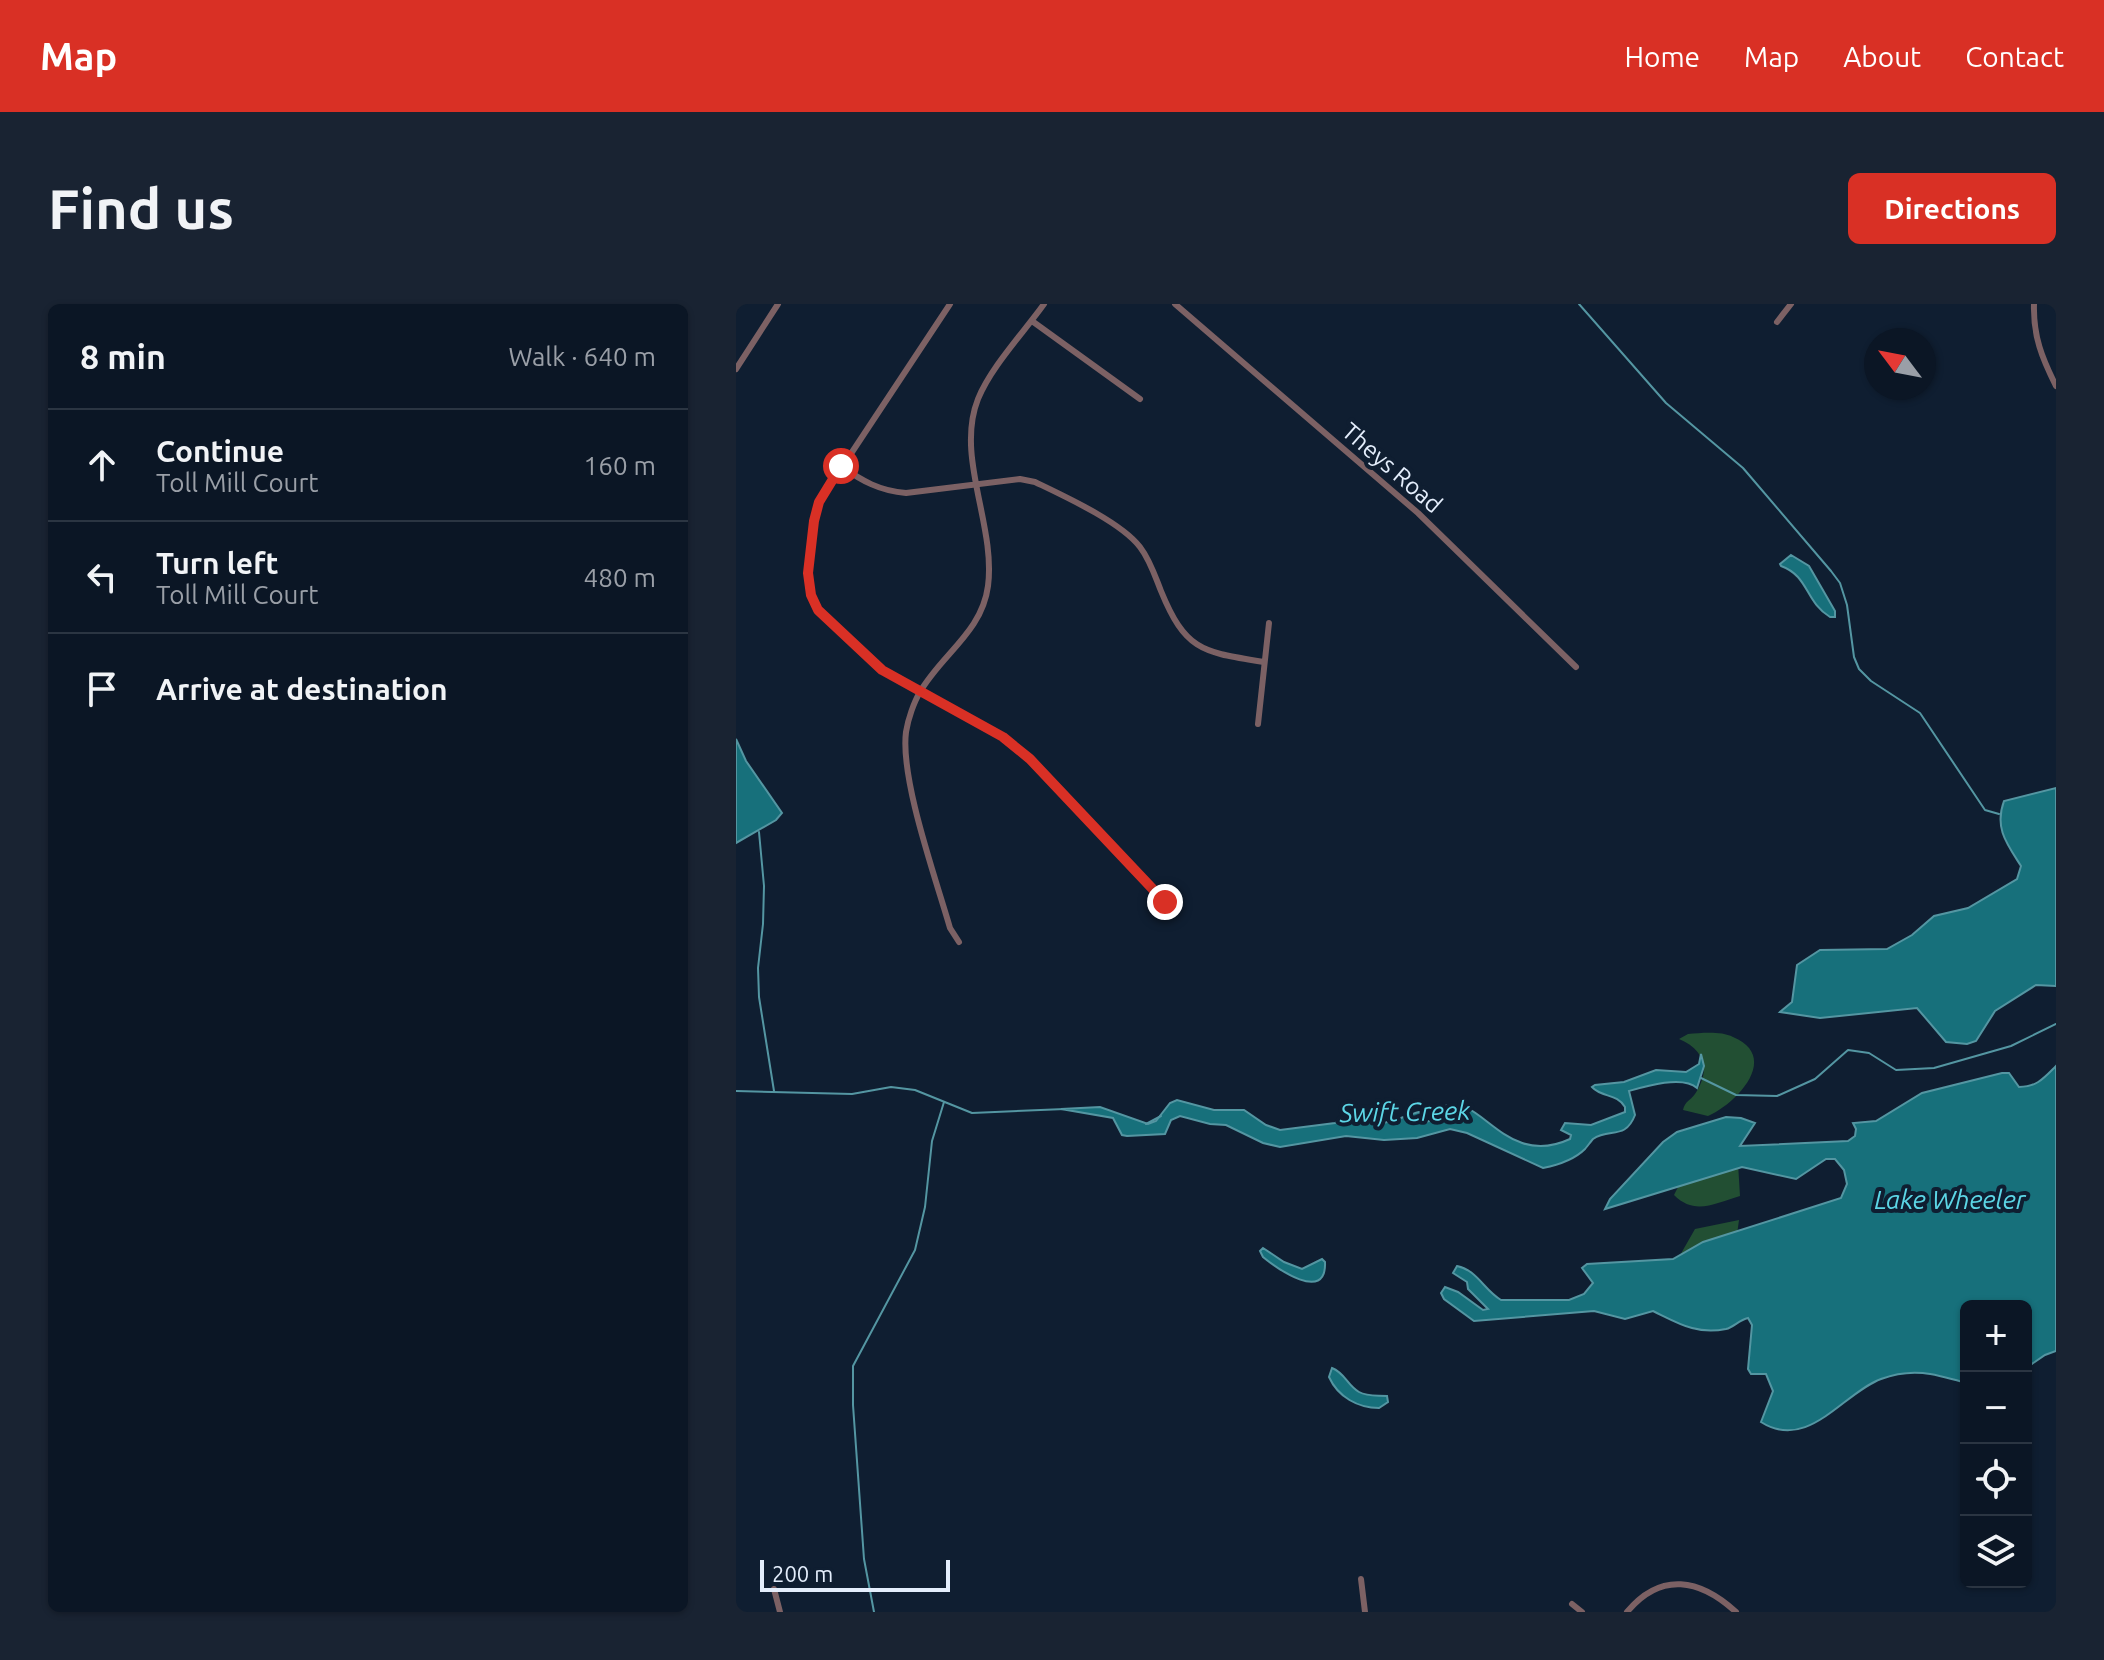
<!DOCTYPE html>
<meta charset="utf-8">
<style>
body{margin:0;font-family:Ubuntu,sans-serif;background:#192332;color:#f1f3f6}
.controls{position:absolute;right:24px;bottom:24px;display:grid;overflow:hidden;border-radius:12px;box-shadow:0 2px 6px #0004}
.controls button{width:72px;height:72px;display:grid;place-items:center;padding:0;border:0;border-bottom:2px solid #2b3542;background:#0b1625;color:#f1f3f6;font:40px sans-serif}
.compass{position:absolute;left:1128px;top:24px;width:72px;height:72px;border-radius:50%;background:#0b1625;box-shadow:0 2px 6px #0004;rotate:302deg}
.scale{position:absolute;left:24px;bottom:20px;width:190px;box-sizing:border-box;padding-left:8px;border:4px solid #e4eefc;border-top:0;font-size:22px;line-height:28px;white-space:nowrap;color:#e4eefc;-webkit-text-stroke:6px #0f1e31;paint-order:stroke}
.stop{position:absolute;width:24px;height:24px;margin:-18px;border:6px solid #d93025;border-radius:50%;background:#fff}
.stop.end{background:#d93025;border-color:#fff;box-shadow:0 2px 8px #0008}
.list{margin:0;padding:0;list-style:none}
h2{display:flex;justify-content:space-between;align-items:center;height:104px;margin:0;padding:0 32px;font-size:34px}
h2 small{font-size:26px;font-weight:400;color:#9a9fa7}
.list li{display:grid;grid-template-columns:52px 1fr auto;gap:24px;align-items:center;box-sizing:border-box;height:112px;padding:0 32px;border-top:2px solid #2b3542}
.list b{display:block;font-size:30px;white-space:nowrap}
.list p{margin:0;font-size:26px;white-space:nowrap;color:#9a9fa7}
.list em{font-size:26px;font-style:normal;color:#9a9fa7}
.icon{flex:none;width:44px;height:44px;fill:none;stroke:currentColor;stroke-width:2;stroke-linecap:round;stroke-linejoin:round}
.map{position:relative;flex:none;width:1320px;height:1308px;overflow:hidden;border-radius:12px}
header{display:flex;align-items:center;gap:48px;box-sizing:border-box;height:112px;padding:0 40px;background:#d93025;color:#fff}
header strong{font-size:38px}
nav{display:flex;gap:44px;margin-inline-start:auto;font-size:28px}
.intro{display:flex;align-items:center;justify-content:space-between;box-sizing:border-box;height:192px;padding:0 48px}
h1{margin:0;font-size:56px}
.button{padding:20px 36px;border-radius:12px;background:#d93025;color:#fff;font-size:28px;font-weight:700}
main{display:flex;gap:48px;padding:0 48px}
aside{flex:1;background:#0b1625;border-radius:12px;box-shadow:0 2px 6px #0004}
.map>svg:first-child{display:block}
.green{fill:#224f33}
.water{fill:#17707b;stroke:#5496a2;stroke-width:2}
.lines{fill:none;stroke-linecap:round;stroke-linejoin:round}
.stream{stroke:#5496a2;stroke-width:2}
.minor{stroke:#7c6164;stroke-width:6}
.route{stroke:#d93025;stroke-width:10}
.labels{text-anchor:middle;stroke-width:8;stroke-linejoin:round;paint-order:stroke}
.street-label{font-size:24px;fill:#e4eefc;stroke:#0f1e31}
.water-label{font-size:26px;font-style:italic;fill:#5cd6e6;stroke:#0f1e31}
</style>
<header>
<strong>Map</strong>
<nav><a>Home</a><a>Map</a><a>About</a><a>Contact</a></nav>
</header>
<div class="intro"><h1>Find us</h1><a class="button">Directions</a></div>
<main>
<aside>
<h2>8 min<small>Walk · 640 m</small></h2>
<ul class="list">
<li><svg class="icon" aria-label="ahead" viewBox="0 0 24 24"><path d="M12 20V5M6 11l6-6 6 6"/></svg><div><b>Continue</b><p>Toll Mill Court</p></div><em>160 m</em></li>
<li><svg class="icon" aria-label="left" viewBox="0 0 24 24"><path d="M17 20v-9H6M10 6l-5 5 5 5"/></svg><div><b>Turn left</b><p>Toll Mill Court</p></div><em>480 m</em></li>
<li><svg class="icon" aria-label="arrive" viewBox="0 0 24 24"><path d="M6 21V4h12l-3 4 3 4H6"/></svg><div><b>Arrive at destination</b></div></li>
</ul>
</aside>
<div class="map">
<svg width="1320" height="1308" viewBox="0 0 1320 1308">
<rect width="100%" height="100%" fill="#0f1e31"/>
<path class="green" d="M952,730C966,729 985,727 997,733C1045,753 1000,800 972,812L947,806C949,797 954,797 959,790C975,766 969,746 943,735Z
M1002,859L1004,892C979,899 959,912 938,891L947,873Z
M1003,916L999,945L943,953L959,925Z"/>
<path class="water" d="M1055,251L1073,262L1099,307V313H1094C1069,298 1073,272 1045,262L1044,260Z
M0,435L10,457L46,509L40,516L0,539Z
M1320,484V682L1300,681L1259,707L1240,737L1231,740L1210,738L1181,704L1084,714L1044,708L1056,698L1061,661L1084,646L1151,645L1176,631L1198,612L1232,604L1281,575L1285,562C1271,540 1258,524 1268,497Z
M965,750L968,762L961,784C947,771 910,782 893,787L899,811C889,837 873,823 857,835C856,836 850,844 849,845C838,856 822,861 807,864L731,829L714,825L681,834L648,836L610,832L544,843L527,839L490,821L474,820L444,812L435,816L429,830L391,832L386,831L377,814L325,805L364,803L412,820L420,817L434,799L441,796L478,806H508L530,821L544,826L599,819L622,810C642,829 662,813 683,808L685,810L683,816L687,819L712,811L714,808L709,802C745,789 769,865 834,835L835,831L825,826L829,819L855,821L889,808V803C881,789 866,794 856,783L859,781L888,778L920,766L950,768L963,760Z
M1320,762V1047L1309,1051L1290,1064V1002H1230V1079C1199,1070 1177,1063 1145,1075C1107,1089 1072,1148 1025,1118L1037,1087L1030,1070H1015L1012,1065L1016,1021L1012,1014C1003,1016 998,1023 990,1025C960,1031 942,1019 917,1007L889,1015L858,1007L738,1017L708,995L705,989L709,983L722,988L747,1006L752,1005L732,985L731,978L717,969L721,962C741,966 748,986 765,996H833L848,990L857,979L846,964L851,960L937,955L967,938L1105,894L1111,880L1108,866L1099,855H1090L1060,875L1006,863L869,905L874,895L927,838L941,828L990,813L1005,814L1019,819L1004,842L1112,837L1119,832L1120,825L1117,819L1140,817L1186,789L1266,769H1273L1283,783C1301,783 1308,774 1320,762Z
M527,944L548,958L566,965L586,955L589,958C591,1000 540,964 527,953L524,947Z
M596,1064C609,1069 611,1081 623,1088C632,1093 642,1091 651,1092L652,1098L643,1104C622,1104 602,1093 593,1073Z"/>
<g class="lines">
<path class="stream" d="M843,0L930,99L1007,164L1095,267L1104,279L1111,301L1118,353L1123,365L1135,377L1184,409L1249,506L1263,510
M23,528L28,582L27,620L22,664L23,693L38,787
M965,774L1000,791L1041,792L1079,775L1112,746L1133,749L1160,766L1198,764L1275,742L1320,720
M0,787L116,790L155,783L179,786L236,809L329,805
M410,820L425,812
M138,1308L128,1255L117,1101V1062L179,946L189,903L196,837L208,798"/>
<path class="minor" d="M214,0L83,198L78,217L72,269L75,291L82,306L146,366L267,433L294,455L434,603
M439,0L682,209L840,363
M1298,0C1297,32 1306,54 1320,82
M296,17L404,95
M1041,18L1055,0
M0,65L42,0
M105,162C126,177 144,187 170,189L284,175L299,178C328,192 385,218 404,243C414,256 419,272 425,287C450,348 467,348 528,358
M522,420L533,319
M223,638L214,624C200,575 164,475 170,428C172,415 178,398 184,388C206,350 246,328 252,282C260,221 219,153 242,95C255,63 288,28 308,0
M625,1275L629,1308
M38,1285L44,1308
M836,1300L846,1308
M891,1308C925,1267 964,1275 1000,1308"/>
</g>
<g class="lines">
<path class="route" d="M105,162L83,198L78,217L72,269L75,291L82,306L146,366L267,433L294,455L429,598"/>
</g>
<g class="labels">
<g class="street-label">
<text transform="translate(656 164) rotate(41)" y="8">Theys Road</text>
</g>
<g class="water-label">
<text transform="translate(669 808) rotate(-1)" y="9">Swift Creek</text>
<text x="1214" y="905">Lake Wheeler</text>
</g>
</g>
</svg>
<div class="controls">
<button>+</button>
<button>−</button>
<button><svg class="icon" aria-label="locate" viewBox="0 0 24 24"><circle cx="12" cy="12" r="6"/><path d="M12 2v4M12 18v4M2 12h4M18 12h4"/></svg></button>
<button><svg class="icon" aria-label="layers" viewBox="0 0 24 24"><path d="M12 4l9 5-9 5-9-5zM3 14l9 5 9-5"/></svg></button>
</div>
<svg class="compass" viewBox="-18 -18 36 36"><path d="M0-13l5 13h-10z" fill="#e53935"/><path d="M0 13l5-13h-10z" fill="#9a9fa7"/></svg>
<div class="scale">200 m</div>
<div class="stop" style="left:105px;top:162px"></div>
<div class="stop end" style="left:429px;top:598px"></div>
</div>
</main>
